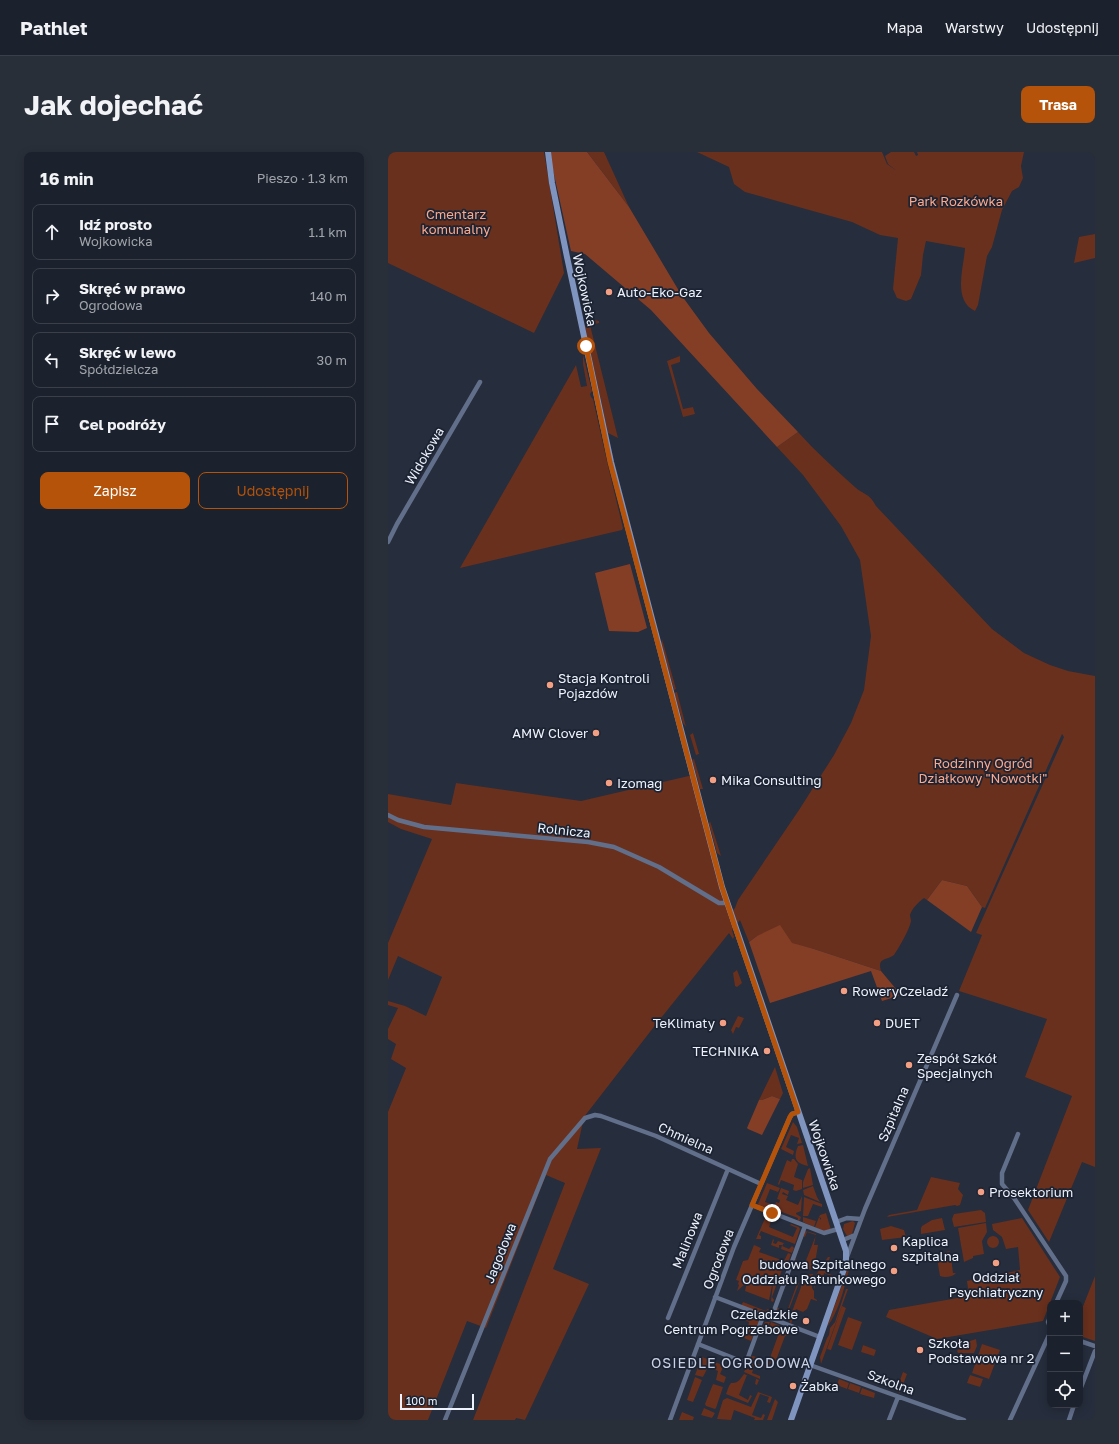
<!DOCTYPE html>
<html lang="pl">
<meta charset="utf-8">
<style>
body{margin:0;font-family:"Golos Text",sans-serif;background:#292f39;color:#f1f3f6}
.controls{position:absolute;right:12px;bottom:12px;display:grid;overflow:hidden;border-radius:8px;box-shadow:0 2px 10px #0003}
.controls button{width:36px;height:36px;display:grid;place-items:center;padding:0;border:0;border-bottom:1px solid #3a3f49;background:#1c222d;color:#f1f3f6;font:20px sans-serif}
.scale{position:absolute;left:12px;bottom:10px;width:74px;box-sizing:border-box;padding-left:4px;border:2px solid #edf2fc;border-top:0;font-size:11px;line-height:14px;white-space:nowrap;color:#edf2fc;-webkit-text-stroke:3px #1c2332;paint-order:stroke}
.stop{position:absolute;width:12px;height:12px;margin:-9px;border:3px solid #b45309;border-radius:50%;background:#fff}
.stop.end{background:#b45309;border-color:#fff;box-shadow:0 1px 4px #0008}
.list{margin:0;padding:0;list-style:none}
h2{display:flex;justify-content:space-between;align-items:center;height:52px;margin:0;padding:0 16px;font-size:17px}
h2 small{font-size:13px;font-weight:400;color:#a0a4aa}
.list li{display:grid;grid-template-columns:26px 1fr auto;gap:12px;align-items:center;box-sizing:border-box;height:56px;margin:0 8px 8px;padding:0 8px;border:1px solid #3a3f49;border-radius:8px}
.list b{display:block;font-size:15px;white-space:nowrap}
.list p{margin:0;font-size:13px;white-space:nowrap;color:#a0a4aa}
.list em{font-size:13px;font-style:normal;color:#a0a4aa}
.actions{display:flex;gap:8px;padding:12px 16px}
.actions a{flex:1;padding:9px 0;border:1px solid #b45309;border-radius:8px;text-align:center;font-size:14px;color:#b45309}
.actions .main{background:#b45309;color:#fff}
.icon{flex:none;width:22px;height:22px;fill:none;stroke:currentColor;stroke-width:2;stroke-linecap:round;stroke-linejoin:round}
.map{position:relative;flex:none;width:707px;height:1268px;overflow:hidden;border-radius:8px}
header{display:flex;align-items:center;gap:24px;box-sizing:border-box;height:56px;padding:0 20px;background:#1c222d;border-bottom:1px solid #3a3f49}
header strong{font-size:19px}
nav{display:flex;gap:22px;margin-inline-start:auto;font-size:14px}
.intro{display:flex;align-items:center;justify-content:space-between;box-sizing:border-box;height:96px;padding:0 24px}
h1{margin:0;font-size:28px}
.button{padding:10px 18px;border-radius:8px;background:#b45309;color:#fff;font-size:14px;font-weight:700}
main{display:flex;gap:24px;padding:0 24px}
aside{flex:1;background:#1c222d;border-radius:8px;box-shadow:0 2px 10px #0003}
.map>svg:first-child{display:block}
.green{fill:#69301d}
.forest{fill:#843e26}
.lines{fill:none;stroke-linecap:round;stroke-linejoin:round}
.street{stroke:#626f8b;stroke-width:4.5}
.secondary{stroke:#8094c0;stroke-width:6}
.route{stroke:#b45309;stroke-width:5}
.poi-dot{fill:#f39f83;stroke:#1c2332;stroke-width:1.5}
.labels{text-anchor:middle;stroke-width:3.5;stroke-linejoin:round;paint-order:stroke}
.park-label{font-size:13px;fill:#fca88d;stroke:#1c2332}
.street-label{font-size:13px;fill:#edf2fc;stroke:#1c2332}
.poi-label{font-size:13px;fill:#edf2fc;stroke:#1c2332;text-anchor:start}
.neighbourhood-label{font-size:14px;letter-spacing:1px;fill:#c8d1e5;stroke:#1c2332}
</style>
<header>
<strong>Pathlet</strong>
<nav><a>Mapa</a><a>Warstwy</a><a>Udostępnij</a></nav>
</header>
<div class="intro"><h1>Jak dojechać</h1><a class="button">Trasa</a></div>
<main>
<aside>
<h2>16 min<small>Pieszo · 1.3 km</small></h2>
<ul class="list">
<li><svg class="icon" aria-label="ahead" viewBox="0 0 24 24"><path d="M12 20V5M6 11l6-6 6 6"/></svg><div><b>Idź prosto</b><p>Wojkowicka</p></div><em>1.1 km</em></li>
<li><svg class="icon" aria-label="right" viewBox="0 0 24 24"><path d="M7 20v-9h11M14 6l5 5-5 5"/></svg><div><b>Skręć w prawo</b><p>Ogrodowa</p></div><em>140 m</em></li>
<li><svg class="icon" aria-label="left" viewBox="0 0 24 24"><path d="M17 20v-9H6M10 6l-5 5 5 5"/></svg><div><b>Skręć w lewo</b><p>Spółdzielcza</p></div><em>30 m</em></li>
<li><svg class="icon" aria-label="arrive" viewBox="0 0 24 24"><path d="M6 21V4h12l-3 4 3 4H6"/></svg><div><b>Cel podróży</b></div></li>
</ul>
<div class="actions"><a class="main">Zapisz</a><a>Udostępnij</a></div>
</aside>
<div class="map">
<svg width="707" height="1268" viewBox="0 0 707 1268">
<rect width="100%" height="100%" fill="#262d3c"/>
<path class="green" d="M0,0H156L176,121L146,181L0,111Z
M199,0H216L241,55Z
M309,0H494L499,12L509,19L572,1L509,19L500,12L497,4L503,0H526L528,4L530,3L529,0H636L633,14L635,26L631,35L624,39L614,58L604,95L599,104L590,153L587,159C564,148 576,115 577,96L538,89L535,103L533,123L523,147L518,149L509,146L505,137L510,86L492,83L464,70L357,40L346,32L341,15Z
M707,82V106L686,111L691,85Z
M205,168L211,169V171L202,173L230,286L220,281L197,175L199,171Z
M195,203L204,239L202,242L203,245L205,247L219,310L235,376L234,378L72,416L188,213L193,235L199,234L195,212Z
M292,204V210L283,213L295,257L305,255L307,262L295,265L279,209Z
M410,280C428,300 448,318 468,336C478,344 481,341 488,354L604,477L636,501L662,513L680,519L707,524V1015L694,1010L661,1090L640,1058L684,944L637,925L659,867L571,839L594,783L588,781L676,585L674,582L597,756L594,755L579,734L554,728L539,748L536,746C531,750 524,756 522,763C522,765 523,767 523,769C521,778 515,788 511,795C510,797 507,801 506,803C498,809 489,805 493,819L426,797L369,784L361,790L352,768L344,778L346,785L345,787L341,781L265,876L196,965L189,997L213,996L165,1117L201,1132L137,1268L128,1266L127,1268H85L177,1031L158,1023L98,1176L79,1169L40,1268H0V960L18,916L3,907L8,892L0,887V877L10,856L0,853V849L17,854L38,864L54,825L10,804L0,828V791L44,687L13,677L0,670V642L63,653L68,631L193,649L305,623L342,760L340,763L347,756L350,748L411,658L446,603L463,571L476,538L483,484L472,408L453,374L415,323L389,295Z
M274,487L288,537L286,538L273,491Z
M289,540L298,575L295,571L286,541Z
M305,581L311,602L308,603L302,583Z
M306,607L315,637H312L304,608Z
M322,669L333,704L329,701L321,672Z
M349,818L354,831L349,835L347,834L345,821Z
M350,864L356,866L351,876L348,875L345,882L343,878Z
M387,915L395,941L392,947L384,944L374,948H371Z
M405,970L409,975L414,991L409,992L411,986L403,983L398,995L406,999L405,1003L393,997Z
M415,993L420,1014C407,1011 405,1006 410,994Z
M404,1007H406L410,1012L406,1025L414,1028V1037L408,1039L405,1038L406,1033L393,1028L391,1033L390,1032L399,1008L403,1010Z
M422,1016L425,1033L415,1036V1030L420,1017Z
M543,1025L572,1031L570,1037L575,1043L572,1053L569,1054L567,1053L499,1065L501,1063L529,1058Z
M379,1031L392,1036L390,1040L382,1037L377,1050L386,1053L383,1059L371,1055L370,1052Z
M425,1034L429,1045L432,1050L416,1043L415,1038Z
M393,1036L401,1039L400,1043L395,1040L394,1042L400,1044L398,1048L410,1053L414,1044L413,1059L408,1061V1062L413,1065L412,1068L409,1070L410,1066L391,1059L390,1063L385,1060L388,1050L391,1051L392,1048L389,1047Z
M416,1045L434,1052V1055L425,1052L420,1064H415Z
M593,1058L597,1061L598,1070L566,1075L564,1067L566,1062Z
M438,1061L443,1078C436,1080 432,1079 427,1075L431,1065L433,1068V1066L431,1065L432,1063Z
M378,1064L384,1066L381,1075L405,1085L409,1076L402,1073L403,1072L411,1075L412,1077L407,1092L373,1079L371,1083L373,1084V1087H368Z
M415,1065L428,1069L426,1075L415,1070Z
M554,1066L557,1078L533,1082V1076L534,1074L544,1068Z
M634,1066L672,1125L655,1169L549,1187L498,1165L501,1158L581,1144L579,1129L632,1118L630,1095L618,1097L614,1085L605,1078L604,1072Z
M465,1069L467,1071L464,1082L459,1084L455,1077L456,1072Z
M598,1071L599,1080L594,1089L596,1102L585,1104V1106L576,1110L570,1076Z
M503,1074L516,1078L518,1085L494,1088L492,1077Z
M417,1079L428,1082L426,1093H430L426,1117L417,1118L405,1115L407,1107L409,1108L407,1113L415,1116L428,1083L419,1080L417,1085L415,1084Z
M599 1090a6 6 0 1 1 12 0a6 6 0 1 1-12 0Z
M385,1087L386,1088L385,1091L388,1092L390,1089L396,1091L394,1094L401,1097L404,1094L406,1096L404,1101L393,1097L394,1093H391V1096L383,1093Z
M366,1093L373,1096L371,1100L396,1109L400,1101L403,1102L398,1117L394,1118L384,1145L386,1148L385,1150L383,1149L385,1132L381,1129L368,1124L367,1127L384,1134L381,1148L357,1139L358,1134L356,1133L349,1139L351,1133L350,1132L351,1129L348,1128L355,1109L360,1108Z
M562,1099L561,1101L558,1102V1106L563,1105L565,1121H568C565,1125 557,1126 552,1124L549,1106L550,1102Z
M440,1105H442L437,1120L446,1124V1125L436,1121L435,1126L437,1127L436,1130L430,1127L426,1137L428,1123Z
M461,1113L462,1114C457,1133 451,1160 439,1175Z
M425,1122L424,1136L426,1139V1146L429,1148V1149L423,1147L419,1157L415,1160L408,1157L403,1172L401,1168L413,1135V1123Z
M707,1124V1189L692,1184V1162Z
M399,1127L411,1131L397,1168L387,1165L386,1162L389,1156H391L388,1162L397,1165L409,1132L401,1129L399,1133H397Z
M458,1137H460L433,1212L432,1205L439,1186L441,1183L442,1176L447,1170Z
M355,1150L378,1159L379,1157L382,1158L381,1160L376,1162L353,1154Z
M454,1154L458,1156L443,1198L439,1197Z
M353,1162L364,1166L367,1163L371,1170L367,1178L360,1175L361,1170L351,1166Z
M460,1165L474,1170L464,1198L450,1193Z
M377,1170H382L377,1181L372,1180Z
M383,1170L403,1178L401,1184H397L387,1211L383,1210L381,1216L370,1213L371,1212L379,1214L391,1181L383,1178L380,1183L379,1182Z
M359,1177L367,1179L363,1189L356,1186Z
M588,1187L589,1194L586,1201H570L569,1199L574,1193L581,1191L582,1189Z
M594,1192L612,1198L601,1227L584,1221Z
M475,1193L488,1198L486,1204L473,1200Z
M365,1204L371,1206L369,1212H367L364,1221L372,1224V1227L356,1220L358,1216L362,1218L364,1211L360,1209L362,1205Z
M314,1205L322,1208V1209L336,1213L332,1222L338,1225L336,1231L328,1228L330,1219L320,1215L315,1225L307,1223Z
M515,1220L519,1222L512,1241L508,1239Z
M356,1222L371,1228L369,1233L367,1232L368,1227L359,1223L351,1243L360,1248L362,1243L364,1244L360,1251L338,1242L341,1234L343,1231C350,1232 353,1226 356,1222Z
M582,1223L595,1227L592,1235L579,1231Z
M307,1225L314,1228L305,1250L299,1248Z
M451,1227L461,1231L459,1237L449,1233Z
M462,1231L473,1235L471,1241L460,1237Z
M325,1232L335,1235L328,1256L327,1257L318,1254L317,1252Z
M474,1236L487,1241L486,1246L472,1242Z
M370,1240L384,1245L382,1251L379,1250L381,1245L372,1242L364,1263L373,1266L375,1262L377,1263L375,1268H366L367,1266L346,1258L343,1268L329,1267L335,1248L339,1246L363,1255Z
M387,1247L390,1250L384,1268H379Z
M316,1256L327,1261L324,1266L313,1263Z
M294,1260L306,1265L305,1268H291Z"/>
<path class="forest" d="M161,0H199L241,55L294,144L321,181L369,237L410,280L389,295L263,158L197,102L183,99Z
M242,412L259,476L250,480L221,479L207,421Z
M554,728L579,734L594,755L583,780L539,748Z
M392,773L404,791L426,797L493,819L513,843L494,849L483,819L382,851L361,790L369,784Z
M384,944L392,947L374,983L360,977L359,976L371,948H374Z"/>
<g class="lines">
<path class="street" d="M0,390L9,372L92,230
M0,663L10,668L36,675L200,690L226,695L271,715L331,751H339
M630,982L614,1021V1032L626,1046L678,1124V1129L668,1151
M364,1053L436,1081L450,1077
M448,1070L459,1066L473,1067
M455,1088L467,1083
M459,1105L477,1057L569,843
M327,1145L432,1185
M662,1165L660,1170L662,1175
M280,1166L340,1017
M383,1167L417,1074
M692,1189L707,1194
M310,1192L358,1211L375,1164
M422,1213L576,1268
M692,1238L707,1199
M57,1268L162,1007L197,966L207,963L213,964L268,984L373,1032
M282,1268L346,1095L402,965L404,962L410,960
M501,1268L510,1245
M622,1268L662,1181
M681,1268L686,1253"/>
<path class="secondary" d="M160,0L164,31L179,105L223,310L334,735L458,1099V1107L456,1117L403,1268"/>
</g>
<g class="lines">
<path class="route" d="M198,194L222,310L334,735L346,772L410,960L404,962L402,965L364,1053L384,1061"/>
</g>
<g class="poi-dot">
<circle cx="221" cy="140" r="4"/>
<circle cx="162" cy="533" r="4"/>
<circle cx="208" cy="581" r="4"/>
<circle cx="325" cy="628" r="4"/>
<circle cx="221" cy="631" r="4"/>
<circle cx="456" cy="839" r="4"/>
<circle cx="335" cy="871" r="4"/>
<circle cx="489" cy="871" r="4"/>
<circle cx="379" cy="899" r="4"/>
<circle cx="521" cy="913" r="4"/>
<circle cx="593" cy="1040" r="4"/>
<circle cx="506" cy="1096" r="4"/>
<circle cx="608" cy="1111" r="4"/>
<circle cx="506" cy="1119" r="4"/>
<circle cx="418" cy="1169" r="4"/>
<circle cx="532" cy="1198" r="4"/>
<circle cx="405" cy="1234" r="4"/>
</g>
<g class="labels">
<g class="park-label">
<text x="568" y="54">Park Rozkówka</text>
<text x="68" y="67">Cmentarz<tspan x="68" dy="15">komunalny</tspan></text>
<text x="595" y="616">Rodzinny Ogród<tspan x="595" dy="15">Działkowy "Nowotki"</tspan></text>
</g>
<g class="street-label">
<text transform="translate(197 138) rotate(78)" y="5">Wojkowicka</text>
<text transform="translate(36 304) rotate(-60)" y="5">Widokowa</text>
<text transform="translate(176 678) rotate(6)" y="5">Rolnicza</text>
<text transform="translate(505 962) rotate(-67)" y="5">Szpitalna</text>
<text transform="translate(298 986) rotate(24)" y="5">Chmielna</text>
<text transform="translate(437 1003) rotate(71)" y="5">Wojkowicka</text>
<text transform="translate(299 1088) rotate(-68)" y="5">Malinowa</text>
<text transform="translate(112 1101) rotate(-68)" y="5">Jagodowa</text>
<text transform="translate(330 1107) rotate(-69)" y="5">Ogrodowa</text>
<text transform="translate(503 1230) rotate(20)" y="5">Szkolna</text>
</g>
<g class="poi-label">
<text x="229" y="145">Auto-Eko-Gaz</text>
<text x="170" y="531">Stacja Kontroli<tspan x="170" dy="15">Pojazdów</tspan></text>
<text x="200" y="586" text-anchor="end">AMW Clover</text>
<text x="333" y="633">Mika Consulting</text>
<text x="229" y="636">Izomag</text>
<text x="464" y="844">RoweryCzeladź</text>
<text x="327" y="876" text-anchor="end">TeKlimaty</text>
<text x="497" y="876">DUET</text>
<text x="371" y="904" text-anchor="end">TECHNIKA</text>
<text x="529" y="911">Zespół Szkół<tspan x="529" dy="15">Specjalnych</tspan></text>
<text x="601" y="1045">Prosektorium</text>
<text x="514" y="1094">Kaplica<tspan x="514" dy="15">szpitalna</tspan></text>
<text x="498" y="1117" text-anchor="end">budowa Szpitalnego<tspan x="498" dy="15">Oddziału Ratunkowego</tspan></text>
<text x="608" y="1130" text-anchor="middle">Oddział<tspan x="608" dy="15">Psychiatryczny</tspan></text>
<text x="410" y="1167" text-anchor="end">Czeladzkie<tspan x="410" dy="15">Centrum Pogrzebowe</tspan></text>
<text x="540" y="1196">Szkoła<tspan x="540" dy="15">Podstawowa nr 2</tspan></text>
<text x="413" y="1239">Żabka</text>
</g>
<g class="neighbourhood-label">
<text x="343" y="1216">OSIEDLE OGRODOWA</text>
</g>
</g>
</svg>
<div class="controls">
<button>+</button>
<button>−</button>
<button><svg class="icon" aria-label="locate" viewBox="0 0 24 24"><circle cx="12" cy="12" r="6"/><path d="M12 2v4M12 18v4M2 12h4M18 12h4"/></svg></button>
</div>
<div class="scale">100 m</div>
<div class="stop" style="left:198px;top:194px"></div>
<div class="stop end" style="left:384px;top:1061px"></div>
</div>
</main>
